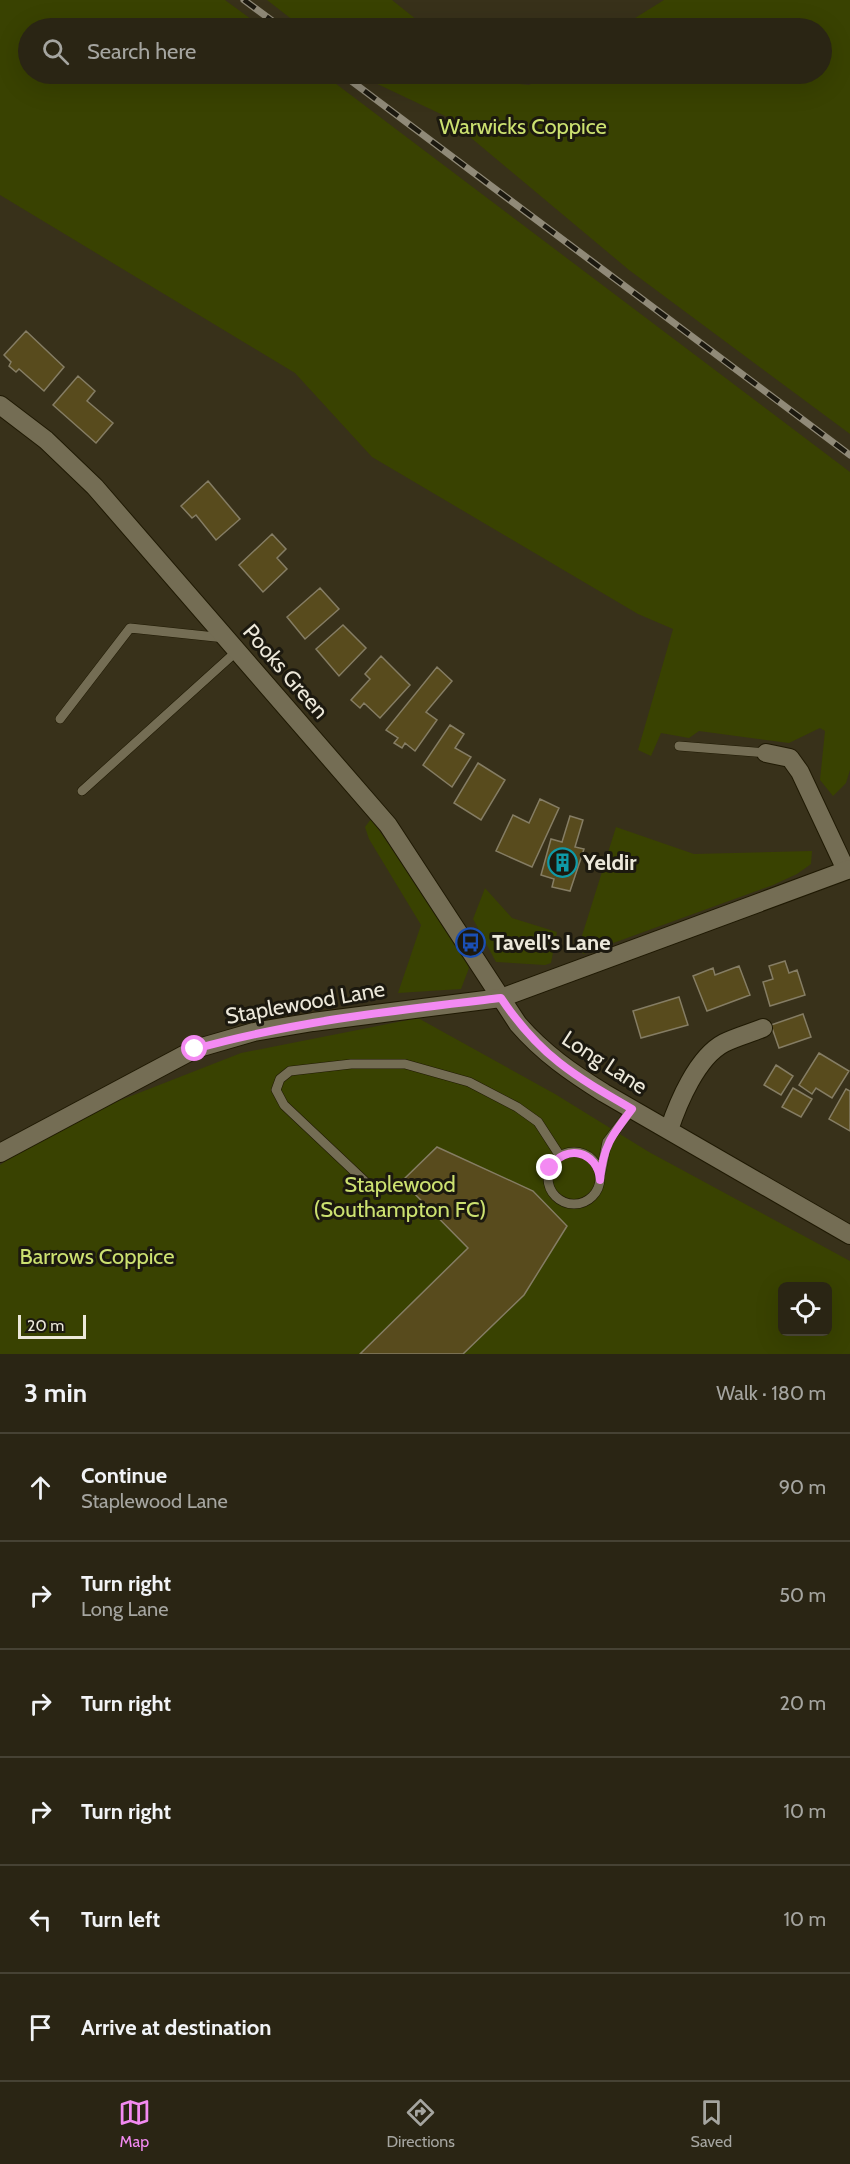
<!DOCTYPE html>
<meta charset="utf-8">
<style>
body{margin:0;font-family:Cabin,sans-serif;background:#363122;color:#f1f3f6}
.controls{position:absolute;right:18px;bottom:18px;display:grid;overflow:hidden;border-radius:9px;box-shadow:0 6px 24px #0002}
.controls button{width:54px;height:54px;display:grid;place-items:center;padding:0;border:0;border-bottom:2px solid #464234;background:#2a2514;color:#f1f3f6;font:30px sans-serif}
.scale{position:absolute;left:18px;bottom:15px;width:68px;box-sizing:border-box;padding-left:6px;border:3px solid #ece8da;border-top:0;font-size:16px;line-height:21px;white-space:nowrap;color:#ece8da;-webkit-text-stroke:4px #1c190f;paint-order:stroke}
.stop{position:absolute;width:18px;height:18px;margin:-14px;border:4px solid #f38af2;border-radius:50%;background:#fff}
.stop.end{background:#f38af2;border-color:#fff;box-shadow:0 2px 6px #0008}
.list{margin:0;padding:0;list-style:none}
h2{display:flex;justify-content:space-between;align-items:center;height:78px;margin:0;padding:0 24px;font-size:26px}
h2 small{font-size:20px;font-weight:400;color:#a5a5a0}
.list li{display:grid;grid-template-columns:39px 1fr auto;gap:18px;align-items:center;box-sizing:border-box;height:108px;padding:0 24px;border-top:2px solid #464234}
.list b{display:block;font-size:22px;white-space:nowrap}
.list p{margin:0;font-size:20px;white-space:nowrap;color:#a5a5a0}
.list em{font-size:20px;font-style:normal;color:#a5a5a0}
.icon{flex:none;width:33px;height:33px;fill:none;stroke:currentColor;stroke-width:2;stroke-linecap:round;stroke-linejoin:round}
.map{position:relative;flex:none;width:850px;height:1354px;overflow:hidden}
.search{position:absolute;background:#2a2514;box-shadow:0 6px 24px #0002;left:18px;right:18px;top:18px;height:66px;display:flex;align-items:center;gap:15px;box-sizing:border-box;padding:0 21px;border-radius:33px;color:#a5a5a0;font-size:22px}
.sheet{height:726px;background:#2a2514}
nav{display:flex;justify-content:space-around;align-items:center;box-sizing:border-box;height:84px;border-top:2px solid #464234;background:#2a2514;font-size:16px;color:#a5a5a0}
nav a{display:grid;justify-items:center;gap:3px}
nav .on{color:#f38af2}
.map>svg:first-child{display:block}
.green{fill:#394201;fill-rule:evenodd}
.building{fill:#584b1d;stroke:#857d64;stroke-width:1.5}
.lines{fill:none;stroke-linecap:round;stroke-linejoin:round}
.service-casing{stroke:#1f1903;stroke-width:10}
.minor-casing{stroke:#1f1903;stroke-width:20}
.tertiary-casing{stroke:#1f1903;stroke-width:20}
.service{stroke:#746d54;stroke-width:9}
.minor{stroke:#746d54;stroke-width:18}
.tertiary{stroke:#746d54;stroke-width:18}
.rail-casing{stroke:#908a78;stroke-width:7}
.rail{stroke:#1c190f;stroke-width:4.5;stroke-dasharray:14;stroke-linecap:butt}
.route{stroke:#f38af2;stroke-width:8}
.labels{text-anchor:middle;stroke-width:6;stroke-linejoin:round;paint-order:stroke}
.park-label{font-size:22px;fill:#cce170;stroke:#1c190f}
.street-label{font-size:22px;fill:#ece8da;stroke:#1c190f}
.poi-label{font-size:22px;font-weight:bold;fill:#ece8da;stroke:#1c190f;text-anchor:start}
</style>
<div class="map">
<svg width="850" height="1354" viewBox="0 0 850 1354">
<rect width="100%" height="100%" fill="#38311a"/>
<path class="green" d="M0,0H225L263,28H28V74H323L850,472V770L846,783L833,796L820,780L825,731L820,728L789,743L699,731L689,738L661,733L651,756L638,750L673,629L638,614L372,457L295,373L0,195Z
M267,0H392L427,28H303Z
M664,0H850V434L629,270L445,116L371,81L361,74H481L491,81L529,85L547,74H822V28H619Z
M371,819L460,945L469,968L461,989L398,993L421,925L369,839L365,827Z
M616,827L694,854L812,851L811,864L797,874L773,885L583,954L580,942Z
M485,888L512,918L557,932L551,963L545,965L496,962L473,919Z
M418,1018L555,1094L649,1152L850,1261V1354H0V1165L62,1123L241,1053ZM782,1286H828V1332H782Z"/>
<path class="building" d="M26,331L64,367L44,391L19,369L16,372L9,366L11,362L4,355Z
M78,376L95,391L87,401L113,423L96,443L53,405Z
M208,481L240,519L216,540L196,515L192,518L181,506Z
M272,534L286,549L277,558L287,569L263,592L239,565Z
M320,588L339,609L305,639L287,617Z
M343,625L366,648L339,676L316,649Z
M381,656L410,685L380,718L364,703L360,708L351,700L370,679L365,674Z
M437,667L452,681L426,712L437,720L415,751L405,743L402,748L394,743L398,738L386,730Z
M450,725L464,734L455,748L471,757L452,787L423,765Z
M478,763L505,780L481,820L454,803Z
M540,799L559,808L532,867L496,851L513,815L529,823Z
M570,816L583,820L575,847L584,849L570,891L552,887L554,879L541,875L551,839L562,842Z
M785,961L789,973L797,970L805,995L770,1006L763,982L773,979L769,966Z
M739,966L750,995L707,1011L693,976L713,968L715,975Z
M679,997L688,1025L641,1038L633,1011Z
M803,1014L811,1037L779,1048L771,1025Z
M819,1053L849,1071L832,1098L816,1088L812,1094L799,1085Z
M776,1065L793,1076L781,1095L764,1085Z
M793,1088L812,1099L801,1117L782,1107Z
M846,1089L850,1091V1131L829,1119Z
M437,1147L533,1191L567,1226L524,1295L463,1354H360L468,1248L402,1181Z"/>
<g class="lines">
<defs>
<path id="service" d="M60,719L130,628L225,638
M679,746L766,753
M82,791L237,651
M548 1178a26 26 0 1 1 52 0a26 26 0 1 1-52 0Z
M601,1172L607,1142L632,1109
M373,1189L284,1105L276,1090L280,1079L290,1071L351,1064H405L469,1082L517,1107L538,1122L560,1156"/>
<path id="minor" d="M0,405L46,440L95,487L388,825L518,1024C543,1053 572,1073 604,1093L850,1235
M766,753L790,758L800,772L846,870
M669,1130C678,1103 697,1057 724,1043C736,1037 751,1033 763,1028"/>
<path id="tertiary" d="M0,1153L195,1049L254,1032L313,1022L501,998L850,869"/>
</defs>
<use href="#service" class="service-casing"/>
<use href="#minor" class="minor-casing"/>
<use href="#tertiary" class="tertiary-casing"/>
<use href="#service" class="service"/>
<use href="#minor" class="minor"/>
<use href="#tertiary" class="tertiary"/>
<defs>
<path id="rail" d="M244,0L282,28
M342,74L850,455"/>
</defs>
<use href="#rail" class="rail-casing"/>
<use href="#rail" class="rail"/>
</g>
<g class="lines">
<path class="route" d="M195,1049C295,1021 398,1010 501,998C540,1056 573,1075 632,1109C612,1135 603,1146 600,1180C598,1151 565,1143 550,1168"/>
</g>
<defs>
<symbol id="building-ring" viewBox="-11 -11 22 22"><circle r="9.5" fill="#1c190f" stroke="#0f9aa8" stroke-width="1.5"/><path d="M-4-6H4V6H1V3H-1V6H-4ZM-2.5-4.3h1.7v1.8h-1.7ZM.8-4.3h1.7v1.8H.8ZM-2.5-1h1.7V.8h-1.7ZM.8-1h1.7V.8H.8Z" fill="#0f9aa8"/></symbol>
<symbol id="bus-ring" viewBox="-11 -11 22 22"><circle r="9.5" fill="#1c190f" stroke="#1a4fb4" stroke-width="1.5"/><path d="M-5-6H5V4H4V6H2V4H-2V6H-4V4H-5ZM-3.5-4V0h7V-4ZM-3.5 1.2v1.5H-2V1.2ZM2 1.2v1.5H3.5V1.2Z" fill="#1a4fb4"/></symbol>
</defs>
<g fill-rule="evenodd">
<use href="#building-ring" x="546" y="846" width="33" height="33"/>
<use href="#bus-ring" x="454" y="926" width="33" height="33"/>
</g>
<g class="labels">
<g class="park-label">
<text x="523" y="134">Warwicks Coppice</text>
<text x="400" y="1192">Staplewood<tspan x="400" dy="25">(Southampton FC)</tspan></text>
<text x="97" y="1264">Barrows Coppice</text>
</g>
<g class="street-label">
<text transform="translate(286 671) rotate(49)" y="8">Pooks Green</text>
<text transform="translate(305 1002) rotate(-10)" y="8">Staplewood Lane</text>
<text transform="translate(605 1062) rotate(33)" y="8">Long Lane</text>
</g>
<g class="poi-label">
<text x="583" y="870">Yeldir</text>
<text x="492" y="950">Tavell's Lane</text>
</g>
</g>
</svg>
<div class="controls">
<button><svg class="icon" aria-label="locate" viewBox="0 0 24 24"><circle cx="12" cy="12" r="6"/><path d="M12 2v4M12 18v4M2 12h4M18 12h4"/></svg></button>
</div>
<div class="scale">20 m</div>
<div class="stop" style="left:195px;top:1049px"></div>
<div class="stop end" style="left:550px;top:1168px"></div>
<div class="search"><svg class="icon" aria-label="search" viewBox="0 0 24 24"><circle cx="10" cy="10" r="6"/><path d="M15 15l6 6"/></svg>Search here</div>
</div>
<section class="sheet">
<h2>3 min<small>Walk · 180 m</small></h2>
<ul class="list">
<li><svg class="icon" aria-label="ahead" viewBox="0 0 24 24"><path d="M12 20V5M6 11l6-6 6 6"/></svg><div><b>Continue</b><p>Staplewood Lane</p></div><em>90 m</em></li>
<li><svg class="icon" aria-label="right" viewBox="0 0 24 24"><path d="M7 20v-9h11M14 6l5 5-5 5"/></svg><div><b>Turn right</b><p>Long Lane</p></div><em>50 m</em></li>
<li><svg class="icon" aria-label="right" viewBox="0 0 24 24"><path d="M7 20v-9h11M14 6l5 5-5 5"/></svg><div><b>Turn right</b></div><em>20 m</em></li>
<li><svg class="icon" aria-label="right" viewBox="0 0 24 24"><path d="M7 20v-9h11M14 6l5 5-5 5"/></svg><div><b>Turn right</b></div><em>10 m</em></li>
<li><svg class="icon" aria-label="left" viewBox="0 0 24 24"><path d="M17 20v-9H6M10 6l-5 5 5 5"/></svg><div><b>Turn left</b></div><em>10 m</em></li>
<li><svg class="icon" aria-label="arrive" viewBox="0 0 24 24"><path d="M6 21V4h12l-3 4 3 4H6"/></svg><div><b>Arrive at destination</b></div></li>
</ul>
</section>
<nav>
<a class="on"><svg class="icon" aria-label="map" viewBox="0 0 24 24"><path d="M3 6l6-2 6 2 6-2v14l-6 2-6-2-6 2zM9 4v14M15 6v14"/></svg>Map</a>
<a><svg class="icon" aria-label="directions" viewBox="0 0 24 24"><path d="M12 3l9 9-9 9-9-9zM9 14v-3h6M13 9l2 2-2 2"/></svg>Directions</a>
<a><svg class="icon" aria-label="saved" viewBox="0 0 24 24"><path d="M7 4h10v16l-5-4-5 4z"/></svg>Saved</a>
</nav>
